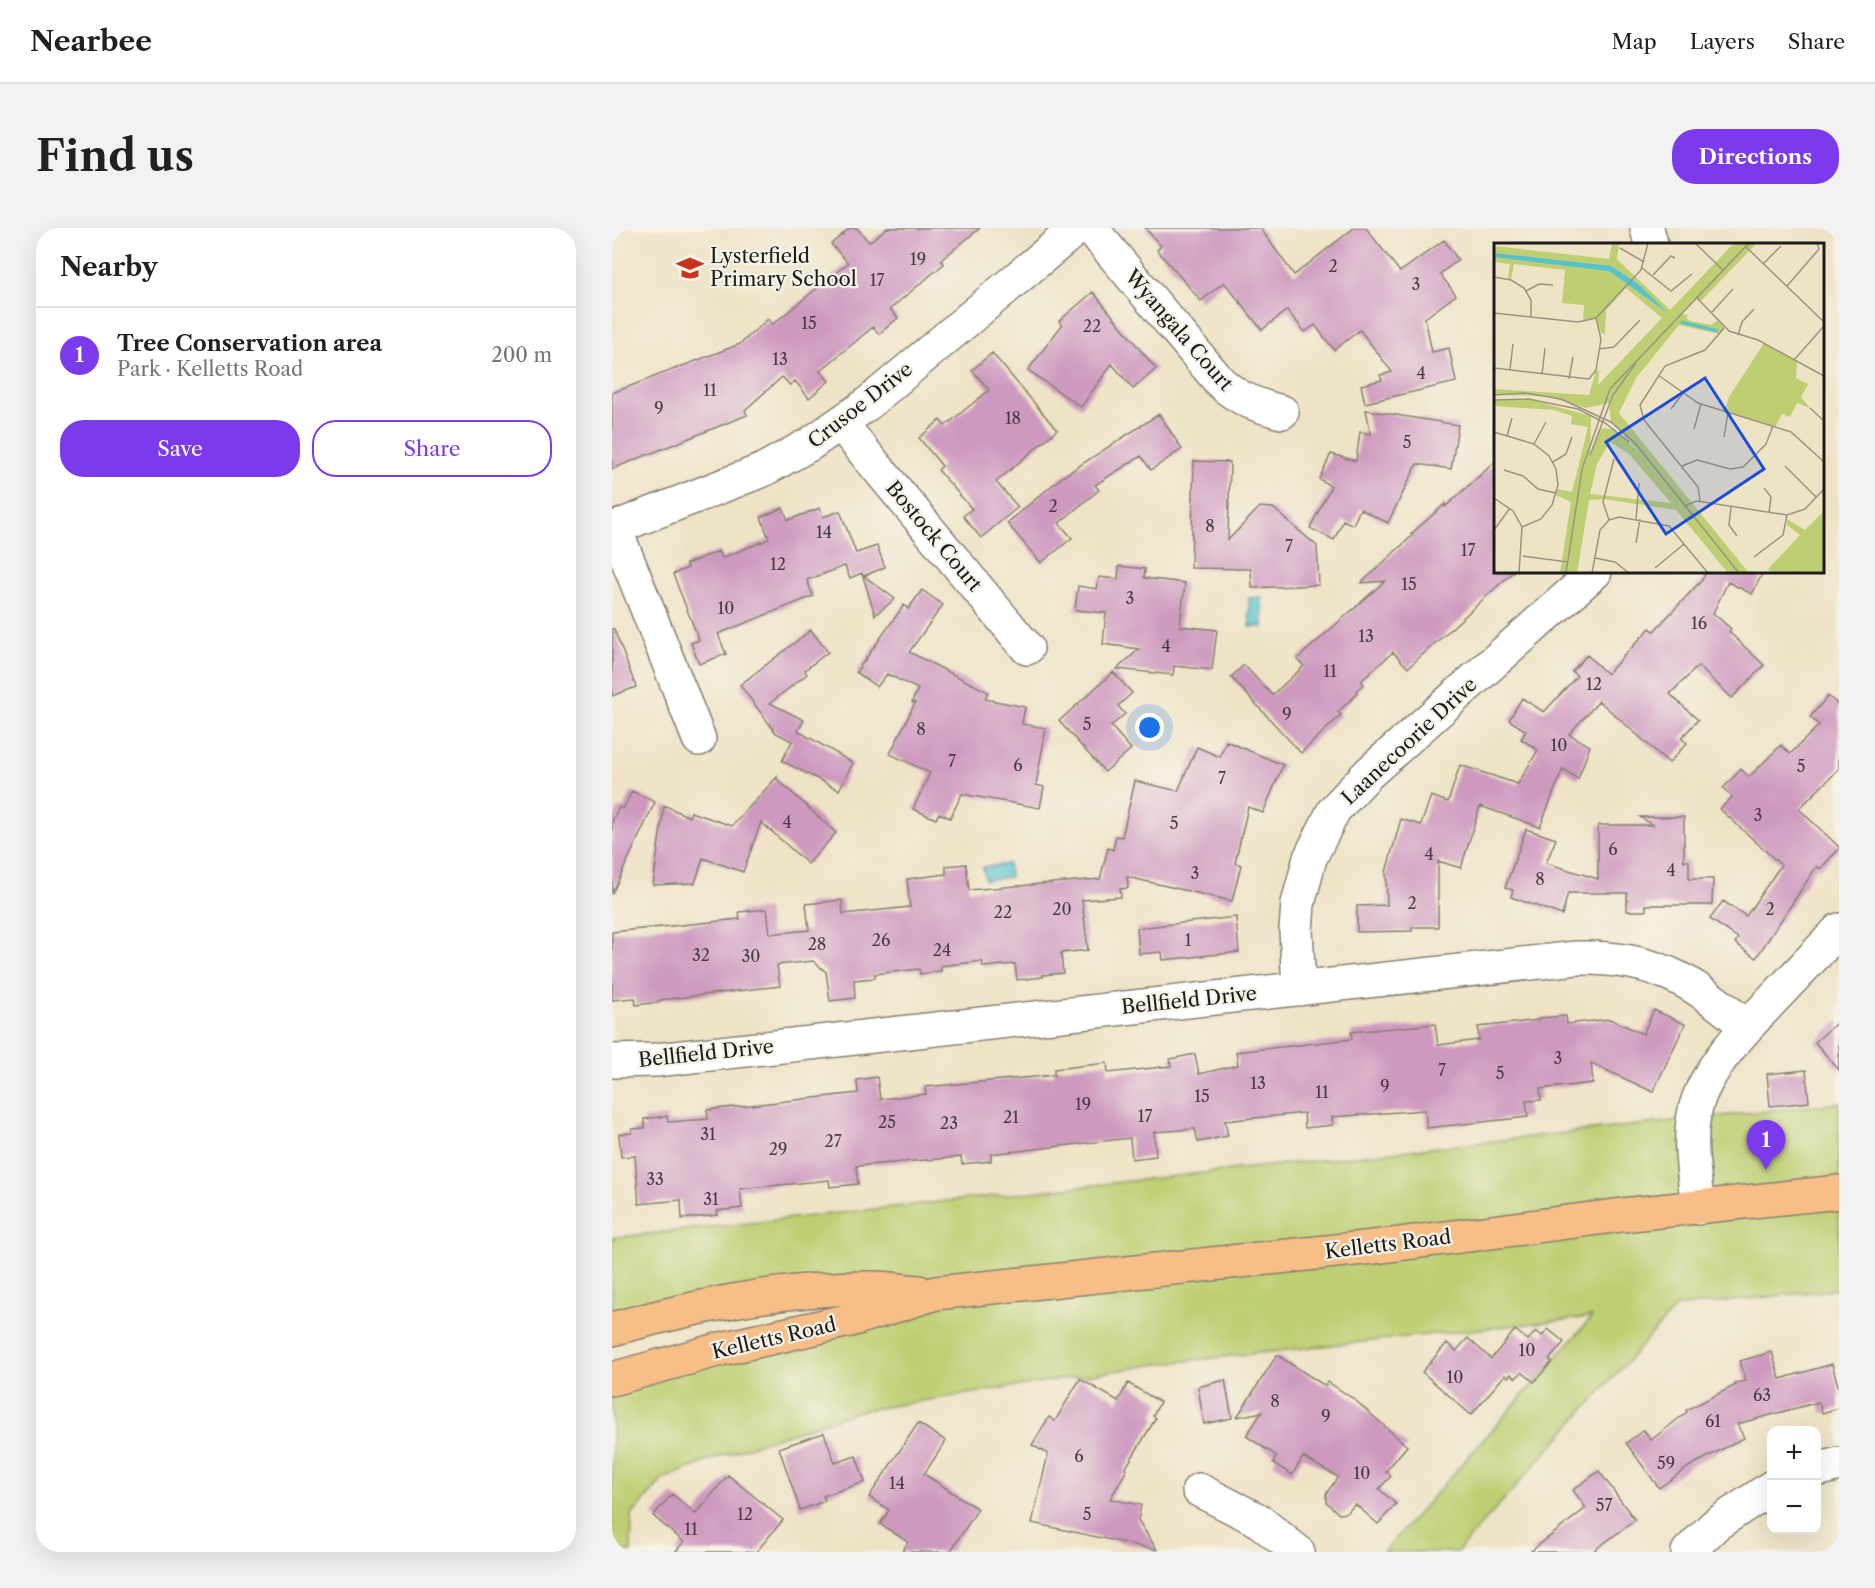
<!DOCTYPE html>
<meta charset="utf-8">
<style>
body{margin:0;font-family:"Libre Caslon Text",serif;background:#f2f2f2;color:#202124}
.controls{position:absolute;right:18px;bottom:18px;display:grid;overflow:hidden;border-radius:12px;box-shadow:0 6px 24px #0002}
.controls button{width:54px;height:54px;display:grid;place-items:center;padding:0;border:0;border-bottom:2px solid #e0e0e0;background:#fff;color:#202124;font:30px sans-serif}
.you{position:absolute;left:538px;top:500px;width:21px;height:21px;margin:-15px;border:4px solid #fff;border-radius:50%;background:#1a73e8;box-shadow:0 0 0 9px #1a73e833}
.badge{display:grid;place-items:center;width:39px;height:39px;border-radius:50%;background:#7c3aed;color:#fff;font-size:20px;font-weight:700}
.pin{position:absolute;translate:-50% -50px;filter:drop-shadow(0 2px 3px #0008)}
.pin::after{content:'';position:absolute;top:32px;width:21px;height:18px;background:inherit;clip-path:polygon(0 0,100% 0,50% 100%)}
.list{margin:0;padding:0;list-style:none}
h2{display:flex;justify-content:space-between;align-items:center;height:78px;margin:0;padding:0 24px;font-size:26px}
h2 small{font-size:20px;font-weight:400;color:#757577}
.list li{display:grid;grid-template-columns:39px 1fr auto;gap:18px;align-items:center;box-sizing:border-box;height:96px;padding:0 24px;border-top:2px solid #e0e0e0}
.list b{display:block;font-size:22px;white-space:nowrap}
.list p{margin:0;font-size:20px;white-space:nowrap;color:#757577}
.list em{font-size:20px;font-style:normal;color:#757577}
.actions{display:flex;gap:12px;padding:18px 24px}
.actions a{flex:1;padding:14px 0;border:2px solid #7c3aed;border-radius:24px;text-align:center;font-size:21px;color:#7c3aed}
.actions .main{background:#7c3aed;color:#fff}
.map{position:relative;flex:none;width:1227px;height:1324px;overflow:hidden;border-radius:24px}
header{display:flex;align-items:center;gap:36px;box-sizing:border-box;height:84px;padding:0 30px;background:#fff;border-bottom:2px solid #e0e0e0}
header strong{font-size:28px}
nav{display:flex;gap:33px;margin-inline-start:auto;font-size:21px}
.intro{display:flex;align-items:center;justify-content:space-between;box-sizing:border-box;height:144px;padding:0 36px}
h1{margin:0;font-size:42px}
.button{padding:15px 27px;border-radius:24px;background:#7c3aed;color:#fff;font-size:21px;font-weight:700}
main{display:flex;gap:36px;padding:0 36px}
aside{flex:1;background:#fff;border-radius:24px;box-shadow:0 6px 24px #0002}
.map>svg:first-child{display:block}
.green{fill:#bdcf72;stroke:#6c7647;stroke-width:1.5}
.water{fill:#56c2cf;stroke:#396f76;stroke-width:1.5}
.building{fill:#ce99bf}
.lines{fill:none;stroke-linecap:round;stroke-linejoin:round}
.minor-casing{stroke:#868071;stroke-width:36}
.major-casing{stroke:#868071;stroke-width:36}
.minor{stroke:#fff;stroke-width:33}
.major{stroke:#f7be87;stroke-width:33}
.labels{text-anchor:middle;stroke-width:4.5;stroke-linejoin:round;paint-order:stroke}
.number-label{font-size:16px;fill:#483b45}
.poi-label{font-size:20px;fill:#1c1c1c;stroke:#f7f3e8;text-anchor:start}
.street-label{font-size:20px;fill:#1c1c1c;stroke:#f7f3e8}
.inset-river{fill:none;stroke:#56c2cf;stroke-width:3}
.inset-road{fill:none;stroke:#9b9382;stroke-width:1.5}
.view{fill:#1d4ed8;fill-opacity:0.15;stroke:#1d4ed8;stroke-width:3}
.inset-edge{fill:none;stroke:#1c1c1c;stroke-width:3}
</style>
<header>
<strong>Nearbee</strong>
<nav><a>Map</a><a>Layers</a><a>Share</a></nav>
</header>
<div class="intro"><h1>Find us</h1><a class="button">Directions</a></div>
<main>
<aside>
<h2>Nearby<small></small></h2>
<ul class="list">
<li><span class="badge">1</span><div><b>Tree Conservation area</b><p>Park · Kelletts Road</p></div><em>200 m</em></li>
</ul>
<div class="actions"><a class="main">Save</a><a>Share</a></div>
</aside>
<div class="map">
<svg width="1227" height="1324" viewBox="0 0 1227 1324">
<rect width="100%" height="100%" fill="#f7f3e8"/>
<filter id="ink" filterUnits="userSpaceOnUse"><feTurbulence type="fractalNoise" baseFrequency=".0167" numOctaves="2"/><feDisplacementMap in="SourceGraphic" scale="12" xChannelSelector="R" yChannelSelector="G"/><feConvolveMatrix kernelMatrix="1 2 1 2 8 2 1 2 1" color-interpolation-filters="sRGB"/></filter>
<filter id="wash" filterUnits="userSpaceOnUse"><feTurbulence type="fractalNoise" baseFrequency=".008" numOctaves="4" result="noise"/><feDisplacementMap in="SourceGraphic" scale="24" xChannelSelector="R" yChannelSelector="G"/><feGaussianBlur stdDeviation="1.35" result="paint"/><feColorMatrix in="noise" values="0 0 0 0 0 0 0 0 0 0 0 0 0 0 0 0 0 1.4 0 .05"/><feComposite in="paint" operator="in"/></filter>
<g filter="url(#wash)">
<rect width="100%" height="100%" fill="#efe3c6"/>
<path class="green" d="M1227,875V1061L1064,1079L845,1324H772L980,1089L546,1136L247,1183L103,1230L51,1251L20,1287L19,1324H0V1153L238,1092L262,1060L0,1101V1010Z"/>
<path class="water" d="M650,369L651,399H638L637,370Z
M396,636L398,649L373,652L371,639Z"/>
<g id="blocks">
<path class="building" d="M238,0H245L257,14L275,0H368L329,32L332,36L278,81L286,90L267,106L261,99L208,143L217,153L197,170L183,153L178,157L170,149L133,182L135,187L0,241V165L128,116L156,91L161,96L236,35L219,16Z
M533,0H648L682,47L742,0H754L788,44L832,12L846,32L828,46L844,67L813,90L820,124L837,120L844,154L753,175L749,157L770,152L768,147L780,144L748,102L722,122L703,97L693,104L675,82L650,102L612,54L589,73L545,22L549,18Z
M481,64L544,141L521,161L500,136L469,179L416,142L450,97L447,93Z
M380,125L445,202L384,254L406,279L369,310L351,288L360,281L326,242L330,238L307,210L328,192L333,198L377,162L360,142Z
M754,182L846,197L839,241L805,236L776,295L748,281L741,297L731,292L722,312L698,300L719,258L707,251L719,226L744,233L748,204L759,206Z
M547,186L570,221L539,242L529,228L483,257L487,262L447,295L460,310L429,335L395,295L450,249Z
M582,233L618,234L616,312L648,279L661,280L705,318L707,357L640,360L639,341L579,340Z
M884,233V344H901L796,440L781,424L749,453L752,456L744,463L746,465L726,484L729,487L689,525L619,449L632,437L660,467L692,438L685,431L773,353L749,355L801,307L799,306L833,276V279Z
M171,280L176,292L208,280L211,289L228,283L244,325L265,318L273,339L252,348L283,371L263,387L250,345L238,350L233,338L195,352L201,368L106,406L114,426L87,436L79,415L87,412L61,346L76,340L74,336L107,323L110,330L157,311L149,289Z
M507,338L533,341L532,350L573,355L568,398L605,402L600,442L562,438L561,447L505,441L527,421L491,416L494,385L463,382L466,358L485,361L487,349L506,351Z
M1094,344H1151L1140,366L1116,354L1101,385L1119,401L1117,404L1152,437L1120,470L1086,438L1058,466L1086,492L1069,510L1075,515L1057,535L987,473L957,506L978,518L966,551L951,541L928,599L868,578L849,640L826,633V699H800V703L745,704V678L775,677L774,644L789,591L809,597L819,568L836,574L848,537L906,556L926,522L909,511L914,503L897,492L910,470L932,484L965,448L960,443L975,427L995,446L1038,400L1042,403L1090,352Z
M310,362L331,377L297,424L376,464L373,471L413,479L410,496L434,500L424,557L432,559L428,580L350,566L338,590L327,585L324,591L301,581L318,545L278,526L303,475L300,474L306,461L275,446L265,459L244,444L292,377L296,381Z
M0,401H2L24,459L0,468Z
M199,402L216,424L193,442L195,446L158,475L192,492L186,503L241,535L227,562L170,533L180,513L164,505L128,457Z
M501,444L520,465L506,478L513,486L499,498L519,521L493,544L447,493Z
M1216,468L1227,477V541L1187,581L1227,619V621L1208,641L1205,638L1144,730L1123,715L1126,710L1098,691L1111,673L1134,688L1169,637L1108,581L1120,569L1111,560L1129,541L1137,549L1169,517L1178,526L1207,497L1198,489Z
M614,513L671,537L651,585L636,579L623,635L629,637L620,673L515,649L516,660L508,661L509,669L470,672L476,722L449,725L451,745L431,747V749L405,752L403,736L371,739L370,733L329,738V743L308,746L307,741L263,746V750L242,752L243,770L218,773L214,744L201,733L165,737L168,758L48,772V774L24,777L23,770L0,772V704L128,691L127,684L155,681L158,706L197,702L194,676L230,672L231,686L298,679L295,651L334,646V638L354,636L357,662L488,651L496,620L501,622L504,608L510,609L523,553L566,563L585,519L608,529Z
M165,549V551L224,605L196,636L149,594L131,644L91,630L83,655L41,657L52,577L77,589L79,584L120,598Z
M20,563L43,574L0,666V594L7,579L11,581Z
M1028,589H1072V633H1077V651H1101L1100,677H1034V683H1015V665H956L950,687L899,669L901,662L893,660L914,601L944,611L934,635L986,651V597H1041Z
M624,689L627,724L551,732L550,724L527,726L525,700Z
M1042,782L1073,796L1041,864L979,835L981,855L928,861L929,872L914,873L916,889L815,900L813,882L720,889L721,897L693,900L692,885L613,893L616,908L586,914L583,901L542,904L544,928L520,931L518,910L379,926V933L350,936L349,929L244,938L246,956L218,959L217,952L128,961L130,980L105,983L106,987L70,991L69,972L27,976L23,928L9,929L7,906L20,905V901L33,900L32,891L55,888L56,894L96,891L95,882L246,865L245,852L265,849L268,871L314,866L313,859L442,847V841L495,835L496,845L559,838L558,831L583,826L587,846L626,837L624,824L740,811L739,804L823,796L826,817L867,812L866,799L927,792V790L954,788L955,796L998,791L1031,806Z
M1227,793V842L1203,814Z
M1194,842L1197,874L1158,878L1155,846Z
M936,1101L952,1114L937,1132L940,1134L922,1154L910,1144L904,1150L899,1146L896,1149L893,1147L859,1187L810,1144L835,1115L844,1123L856,1110L879,1131L903,1102L916,1112L924,1103L930,1108Z
M1160,1124L1168,1151L1220,1136L1227,1161V1180L1210,1185L1207,1174L1125,1196L1132,1210L1078,1238L1047,1260L1014,1215L1032,1202L1039,1212L1075,1184L1074,1182L1124,1157L1123,1155L1134,1153L1128,1133Z
M665,1127L713,1158L716,1154L743,1172L795,1218L774,1243L779,1248L767,1261L784,1276L766,1296L743,1276L735,1285L727,1286L714,1274V1266L726,1249L691,1229L680,1247L661,1235L665,1228L634,1208L650,1184L625,1189Z
M468,1151L506,1173L516,1155L548,1174L541,1188L544,1190L513,1241L515,1242L498,1271L529,1277L526,1292L545,1322L420,1295L436,1226L420,1217L437,1189L443,1193Z
M613,1152L620,1190L592,1196L586,1159Z
M306,1195L334,1213L312,1246L366,1281L338,1324H290L296,1314L268,1296L277,1282L257,1269Z
M212,1205L223,1235L244,1228L253,1254L211,1268L213,1273L188,1282L167,1220Z
M987,1243L1023,1292L980,1324H918L974,1280L961,1262Z
M116,1247L171,1292L144,1324H63L72,1314L41,1288L60,1266L84,1286Z"/>
</g>
</g>
<g filter="url(#ink)">
<use href="#blocks" fill-opacity="0" stroke="#868071" stroke-width="1.5"/>
<g class="lines">
<defs>
<path id="minor" d="M479,0L608,154C626,171 646,178 670,184
M1035,0L1039,16
M229,196L415,420
M3,300L87,511
M0,301L151,242L198,216L254,177L465,0
M687,761L684,702L686,676L698,630L722,582L757,545L983,344
M0,833L44,832L964,730C1041,728 1078,751 1135,799
M1086,980C1083,951 1077,922 1081,893C1087,844 1135,799 1167,765C1187,744 1207,723 1227,702
M1204,1242L1227,1236
M587,1262L646,1292L686,1324
M1076,1324L1103,1297L1160,1259"/>
<path id="major" d="M0,1101C85,1078 173,1059 262,1060C277,1060 292,1063 307,1064
M0,1151L109,1121L238,1092L324,1065L771,1018L1010,987L1227,964"/>
</defs>
<use href="#minor" class="minor-casing"/>
<use href="#major" class="major-casing"/>
<use href="#minor" class="minor"/>
<use href="#major" class="major"/>
</g>
</g>
<defs>
<symbol id="school-bare" viewBox="-9 -9 18 18"><path d="M0-5L7-2L0 1L-7-2ZM-4 1L0 2.5L4 1V4Q0 6-4 4Z" fill="#c8321e" stroke="#f7f3e8" stroke-width="2.5" paint-order="stroke"/></symbol>
</defs>
<g fill-rule="evenodd">
<use href="#school-bare" x="59" y="21" width="38" height="38"/>
</g>
<g class="labels">
<g class="number-label">
<text x="306" y="37">19</text>
<text x="721" y="44">2</text>
<text x="265" y="58">17</text>
<text x="804" y="62">3</text>
<text x="197" y="101">15</text>
<text x="480" y="104">22</text>
<text x="168" y="137">13</text>
<text x="809" y="151">4</text>
<text x="98" y="168">11</text>
<text x="47" y="186">9</text>
<text x="401" y="196">18</text>
<text x="795" y="220">5</text>
<text x="441" y="284">2</text>
<text x="598" y="304">8</text>
<text x="212" y="310">14</text>
<text x="677" y="324">7</text>
<text x="856" y="328">17</text>
<text x="166" y="342">12</text>
<text x="797" y="362">15</text>
<text x="518" y="376">3</text>
<text x="114" y="386">10</text>
<text x="1087" y="401">16</text>
<text x="754" y="414">13</text>
<text x="554" y="424">4</text>
<text x="718" y="449">11</text>
<text x="982" y="462">12</text>
<text x="675" y="492">9</text>
<text x="475" y="502">5</text>
<text x="309" y="507">8</text>
<text x="947" y="523">10</text>
<text x="340" y="539">7</text>
<text x="406" y="543">6</text>
<text x="1189" y="544">5</text>
<text x="610" y="556">7</text>
<text x="1146" y="593">3</text>
<text x="175" y="600">4</text>
<text x="562" y="601">5</text>
<text x="1001" y="627">6</text>
<text x="817" y="632">4</text>
<text x="1059" y="648">4</text>
<text x="583" y="651">3</text>
<text x="928" y="657">8</text>
<text x="800" y="681">2</text>
<text x="450" y="687">20</text>
<text x="1158" y="687">2</text>
<text x="391" y="690">22</text>
<text x="269" y="718">26</text>
<text x="576" y="718">1</text>
<text x="205" y="722">28</text>
<text x="330" y="728">24</text>
<text x="89" y="733">32</text>
<text x="139" y="734">30</text>
<text x="946" y="836">3</text>
<text x="830" y="848">7</text>
<text x="888" y="851">5</text>
<text x="646" y="861">13</text>
<text x="773" y="864">9</text>
<text x="710" y="870">11</text>
<text x="590" y="874">15</text>
<text x="471" y="882">19</text>
<text x="533" y="894">17</text>
<text x="399" y="895">21</text>
<text x="275" y="900">25</text>
<text x="337" y="901">23</text>
<text x="96" y="912">31</text>
<text x="221" y="919">27</text>
<text x="166" y="927">29</text>
<text x="43" y="957">33</text>
<text x="99" y="977">31</text>
<text x="915" y="1128">10</text>
<text x="843" y="1155">10</text>
<text x="1150" y="1173">63</text>
<text x="663" y="1179">8</text>
<text x="714" y="1194">9</text>
<text x="1101" y="1199">61</text>
<text x="467" y="1234">6</text>
<text x="1054" y="1241">59</text>
<text x="750" y="1251">10</text>
<text x="285" y="1261">14</text>
<text x="992" y="1283">57</text>
<text x="133" y="1292">12</text>
<text x="475" y="1292">5</text>
<text x="79" y="1307">11</text>
</g>
<g class="poi-label">
<text x="98" y="35">Lysterfield<tspan x="98" dy="23">Primary School</tspan></text>
</g>
<g class="street-label">
<text transform="translate(567 102) rotate(49)" y="7">Wyangala Court</text>
<text transform="translate(248 177) rotate(-38)" y="7">Crusoe Drive</text>
<text transform="translate(322 308) rotate(50)" y="7">Bostock Court</text>
<text transform="translate(797 513) rotate(-43)" y="7">Laanecoorie Drive</text>
<text transform="translate(577 772) rotate(-6)" y="7">Bellfield Drive</text>
<text transform="translate(94 825) rotate(-6)" y="7">Bellfield Drive</text>
<text transform="translate(776 1016) rotate(-7)" y="7">Kelletts Road</text>
<text transform="translate(162 1110) rotate(-13)" y="7">Kelletts Road</text>
</g>
</g>
<g transform="translate(882 15)">
<rect width="330" height="330" fill="#efe3c6"/>
<path d="M118,0H125L123,16L176,67L240,0H263L207,58L203,55L188,71L195,72L192,75L196,78L217,82L224,77L230,85L225,91L185,82L142,135L125,170L255,330H234L182,267L110,256L95,257L83,330H66L77,259L62,252L63,246L78,249L94,184L77,181L78,173L60,167L0,163V157L35,156L97,173L96,211L106,186L110,185L120,187L145,209L117,179L115,160L92,165L52,153L0,152V146L95,152L102,127L105,128L104,142L168,75L132,45L112,67L111,91L107,90L102,75L89,79L90,62L68,60L71,27L20,21L17,37L14,36L16,21L0,19V3L115,16ZM116,199L135,211L177,260L96,251L103,221ZM270,100L303,118L302,135L314,141L307,154L316,165L303,160L296,174L288,171L281,184L230,169L235,154ZM330,268V330H277L274,326L306,292L293,282V276L311,287Z" fill="#bdcf72" fill-rule="evenodd"/>
<path d="M0,10L117,23L143,40L174,70L115,28L0,14Z" fill="#56c2cf"/>
<path class="inset-river" d="M187,79L224,88"/>
<path class="inset-road" d="M201,0L229,27M252,4L330,79M126,5L150,19M269,21L287,3M148,25L177,48L198,31M159,32L177,13L181,15M0,34L17,37L30,45L37,57V74M293,43L325,6L323,0M32,48L45,41L59,42M203,55L235,88L264,97L330,133M218,69L239,46M0,70L84,79L102,75L147,27L154,0M244,92L248,79L260,66M105,106L120,104L146,77M300,117L330,83M0,125L95,136L102,127L107,96L102,75M16,126L19,101M48,131L51,105M164,132L204,160L297,189L330,219M75,136L79,114M0,152L31,150L67,156L117,179L141,200L245,330M0,157L35,156L84,166L111,180L135,199M316,165L330,178M177,166L189,150M200,186L207,161M0,189L40,201L55,213L62,226L64,242L58,262L47,276L28,284M13,193L18,175M230,194L234,170M40,201L52,179M96,212L119,152L142,120M59,219L72,211L78,194M188,223L203,217L236,226L249,224L272,201L279,183M291,223L322,254M10,227L29,233L44,246L62,250M270,245L277,254L275,270M0,255L19,268L28,284L25,330M206,258L204,244L150,177L146,162L171,123L211,107L230,85M190,263L203,258L293,272L311,266L330,246M237,264L235,282L243,293M142,276L145,240M115,277L109,259L120,216M0,287L16,265M142,300L146,276M29,313L74,319M260,314L289,292L293,272M101,315L121,319L135,330M161,325L190,301M72,330L88,226L116,146L255,0M98,330L106,287L115,277L125,274L175,283L214,330"/>
<path class="view" d="M211,135L270,226L172,291L112,199Z"/>
<rect width="330" height="330" class="inset-edge"/>
</g>
</svg>
<div class="controls">
<button>+</button>
<button>−</button>
</div>
<div class="you"></div>
<div class="pin badge" style="left:1154px;top:942px">1</div>
</div>
</main>
